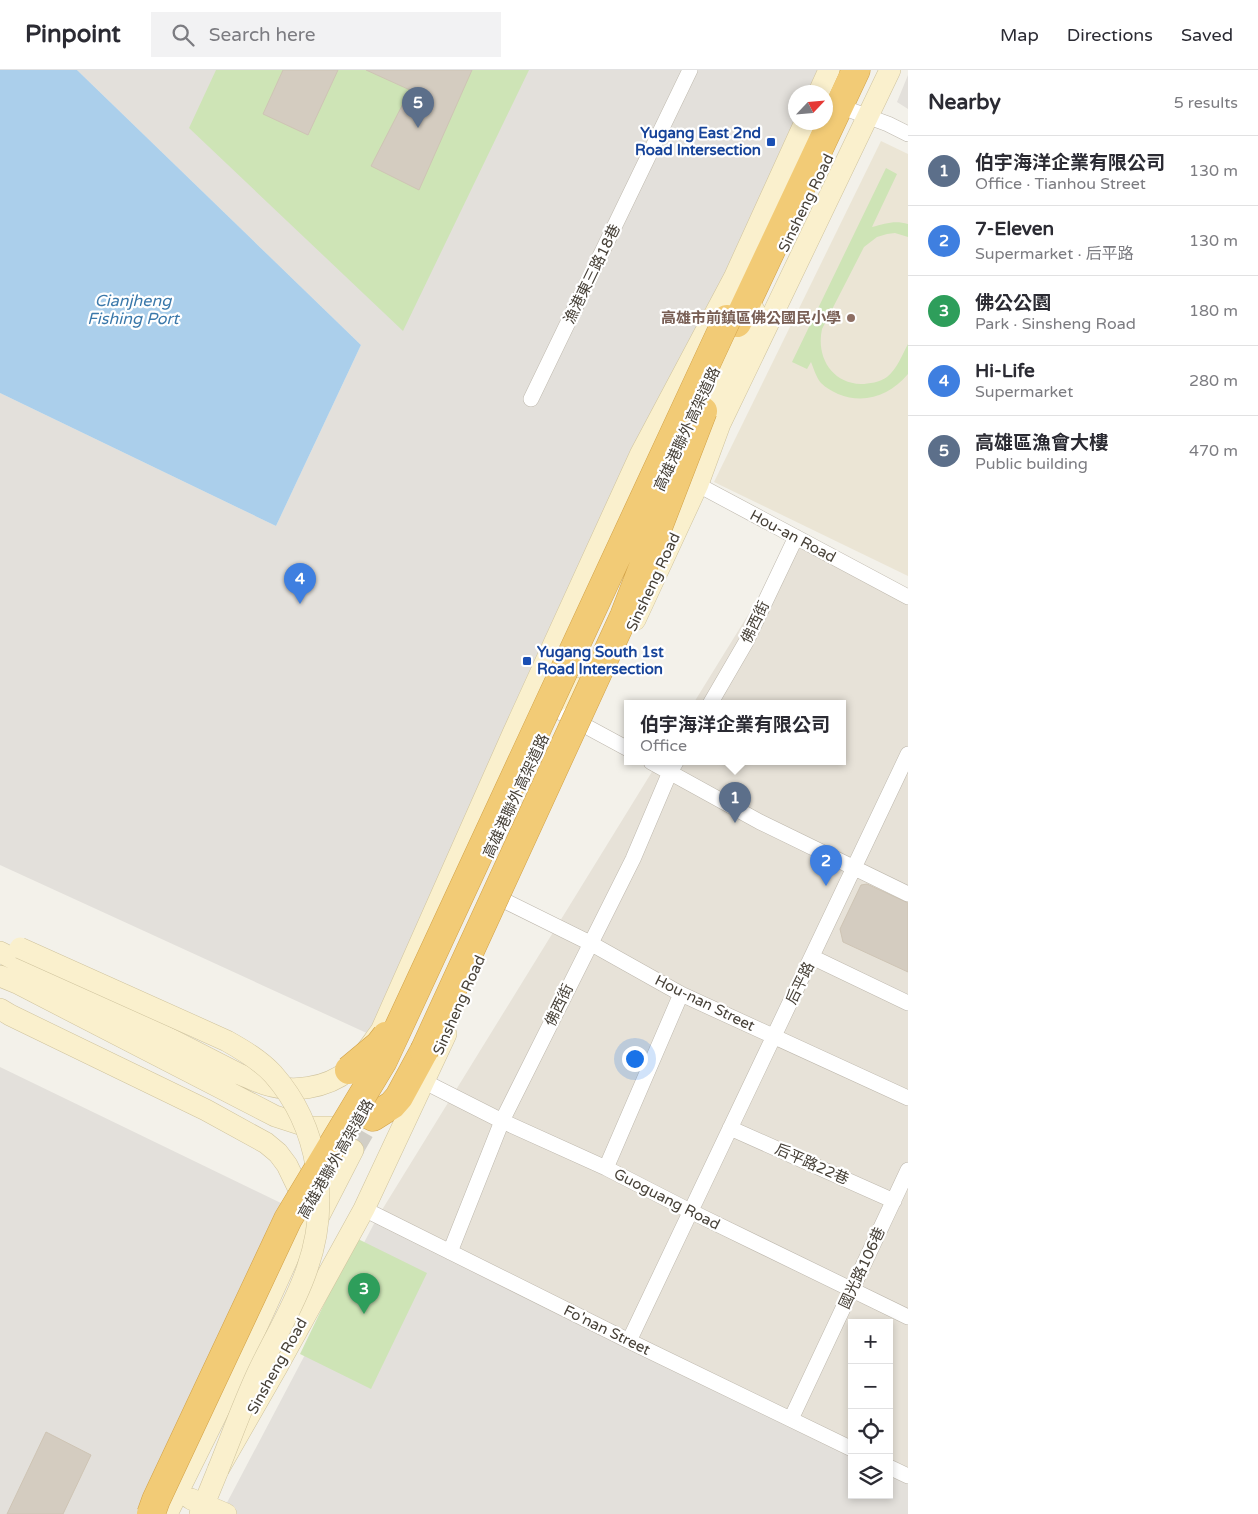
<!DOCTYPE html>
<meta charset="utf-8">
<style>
body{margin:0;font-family:"Varela Round","Noto Sans TC",sans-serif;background:#f2f2f3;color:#2b2b33}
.controls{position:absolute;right:15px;bottom:15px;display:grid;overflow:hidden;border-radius:0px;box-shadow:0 2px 8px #0003}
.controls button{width:45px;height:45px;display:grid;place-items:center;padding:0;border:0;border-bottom:1px solid #e1e1e2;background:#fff;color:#2b2b33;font:25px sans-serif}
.compass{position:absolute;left:788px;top:15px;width:45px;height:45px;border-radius:50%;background:#fff;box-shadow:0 2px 8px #0003;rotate:64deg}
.you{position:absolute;left:634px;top:988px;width:18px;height:18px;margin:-12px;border:4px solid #fff;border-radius:50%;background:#1a73e8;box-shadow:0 0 0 8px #1a73e833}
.badge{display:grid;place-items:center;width:32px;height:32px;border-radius:50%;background:#2563eb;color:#fff;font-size:16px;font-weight:700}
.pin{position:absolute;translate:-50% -41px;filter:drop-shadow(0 1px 2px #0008)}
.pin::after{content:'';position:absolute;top:26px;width:18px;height:15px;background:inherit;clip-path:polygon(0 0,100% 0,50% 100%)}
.popup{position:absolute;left:624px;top:630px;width:222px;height:65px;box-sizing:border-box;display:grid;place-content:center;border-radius:0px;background:#fff;filter:drop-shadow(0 1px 4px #0005);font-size:16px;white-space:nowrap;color:#7c7c81}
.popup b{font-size:19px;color:#2b2b33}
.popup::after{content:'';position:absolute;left:50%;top:100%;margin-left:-10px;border:10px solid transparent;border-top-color:#fff}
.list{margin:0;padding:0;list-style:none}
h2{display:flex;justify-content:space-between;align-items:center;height:65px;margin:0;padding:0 20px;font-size:21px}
h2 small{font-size:16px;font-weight:400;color:#7c7c81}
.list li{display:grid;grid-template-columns:32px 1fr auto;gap:15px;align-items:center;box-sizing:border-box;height:70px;padding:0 20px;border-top:1px solid #e1e1e2}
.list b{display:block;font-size:19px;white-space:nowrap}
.list p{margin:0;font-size:16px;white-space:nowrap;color:#7c7c81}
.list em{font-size:16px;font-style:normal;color:#7c7c81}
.icon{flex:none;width:28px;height:28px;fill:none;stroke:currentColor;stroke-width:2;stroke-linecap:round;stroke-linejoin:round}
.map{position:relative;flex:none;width:908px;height:1444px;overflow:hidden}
header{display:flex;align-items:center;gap:30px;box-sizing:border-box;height:70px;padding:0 25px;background:#fff;border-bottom:1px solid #e1e1e2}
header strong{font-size:24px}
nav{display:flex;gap:28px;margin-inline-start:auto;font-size:18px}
.search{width:350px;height:45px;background:#f2f2f3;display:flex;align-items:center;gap:12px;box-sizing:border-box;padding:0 18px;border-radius:0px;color:#7c7c81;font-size:19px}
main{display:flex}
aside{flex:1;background:#fff}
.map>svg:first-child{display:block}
.residential{fill:#e7e2d8}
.industrial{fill:#e3e0db}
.education{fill:#ebe5d5}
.green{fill:#cee4b6}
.water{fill:#abcfeb}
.building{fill:#d4ccc0;stroke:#cec4b4}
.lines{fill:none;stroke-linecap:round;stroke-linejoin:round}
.secondary-tunnel{stroke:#d1cec6;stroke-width:21;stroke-dasharray:21 11;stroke-linecap:butt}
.street-casing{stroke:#beb8ad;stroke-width:16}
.secondary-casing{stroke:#cfc39d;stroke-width:22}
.highway-casing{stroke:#d1a146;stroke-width:29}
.street{stroke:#fff;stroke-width:15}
.secondary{stroke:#faf0cd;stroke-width:21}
.highway{stroke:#f2cb76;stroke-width:28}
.secondary-bridge-casing{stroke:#cfc39d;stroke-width:22;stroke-linecap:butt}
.highway-bridge-casing{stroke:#d1a146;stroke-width:29;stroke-linecap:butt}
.secondary-bridge{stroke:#faf0cd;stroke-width:21}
.highway-bridge{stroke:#f2cb76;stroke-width:28}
.transit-dot{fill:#1a4fb4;stroke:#fff;stroke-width:2}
.education-dot{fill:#8d6e63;stroke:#fff;stroke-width:2}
.labels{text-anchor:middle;stroke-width:4.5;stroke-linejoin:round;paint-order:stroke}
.transit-label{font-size:15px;font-weight:bold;fill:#164399;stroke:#fff;text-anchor:end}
.street-label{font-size:15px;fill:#474138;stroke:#fff}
.education-label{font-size:15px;font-weight:bold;fill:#785e54;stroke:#fff;text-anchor:end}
.water-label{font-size:16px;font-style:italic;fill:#3a78aa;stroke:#fff}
</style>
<header>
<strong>Pinpoint</strong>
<div class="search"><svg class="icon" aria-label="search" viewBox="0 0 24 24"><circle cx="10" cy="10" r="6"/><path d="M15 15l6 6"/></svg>Search here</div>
<nav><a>Map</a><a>Directions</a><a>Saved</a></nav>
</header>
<main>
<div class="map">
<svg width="908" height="1444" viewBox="0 0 908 1444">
<rect width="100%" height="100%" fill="#f3f1ea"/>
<path class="residential" d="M796,467L908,527V1410L889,1400V1253H852V1382L377,1148L658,692H842V634H693Z"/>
<path class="industrial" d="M77,0H848L826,48V22H796V52L823,53L395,976L0,795V323L276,456L361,275Z
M908,5V39L897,32Z
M0,997L283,1134L140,1444H0Z
M377,1148L852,1382V1425H889V1400L908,1410V1444H221Z"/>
<path class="education" d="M881,71L908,84V506L714,412Z"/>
<path class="green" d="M216,0H529L403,261L189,58Z
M886,98L897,104L872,157C885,154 894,150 908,154V167L895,163L887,164L877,167L864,177L822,259C816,286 831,313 861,314C869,314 880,312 887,307C897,299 902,285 908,274V304C890,325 865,335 838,324C832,321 826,318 821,313C816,307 814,299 811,292L807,299L792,292Z
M356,1168L427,1203L371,1319L300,1284Z"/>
<path class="water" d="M0,0H77L361,275L276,456L0,323Z"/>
<path class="building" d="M283,0H338L308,65L263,44Z
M366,0H472L419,120L371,96L410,20Z
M867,814L908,833V902L843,872L840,859L861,815Z
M46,1362L91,1385L63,1444H7Z"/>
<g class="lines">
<path class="secondary-tunnel" d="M353,1080L380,1033"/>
<defs>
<path id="street" d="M850,40L888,54L908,64
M531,329L690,0
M689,410L908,527
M543,633L628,679
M710,634L746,572L796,467
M651,692L760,752L908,824
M505,831L590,873L681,924L908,1028
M812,887L908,933
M425,1012L502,1051L606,1098L690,1141L908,1247
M730,1058L894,1131
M606,1098L681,924
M364,1139L629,1271L852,1379
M450,1182L502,1051L633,789L670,702L676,692
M629,1271L908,684
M791,1349L908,1100
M889,1397L908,1406"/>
<path id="secondary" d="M819,22L829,0
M700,358L754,240
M635,550L698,414L720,354L890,0
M514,661L640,385L734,208L805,52
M0,882L239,1004C247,1007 256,1011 264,1014C292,1023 326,1019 349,1000C362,989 371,974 381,961L514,661L576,618
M0,906L17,913L275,1046L309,1057H336L356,1051
M0,939L10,945L206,1040L266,1073L278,1083L287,1095L300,1122L303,1138L301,1153L297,1168L229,1318
M317,1150L353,1080
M191,1429L226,1444
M167,1444L236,1305
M200,1444L218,1400L277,1297L364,1139L446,964"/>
<path id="highway" d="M737,253L856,0
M373,1047L392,1035L399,1027L424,981"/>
</defs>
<use href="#street" class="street-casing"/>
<use href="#secondary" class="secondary-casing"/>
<use href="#highway" class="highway-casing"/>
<use href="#street" class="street"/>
<use href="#secondary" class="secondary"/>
<use href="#highway" class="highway"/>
<defs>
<path id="secondary-bridge" d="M20,878L227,971C243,980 260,990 273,1004C320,1057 330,1134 307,1199C295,1235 274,1268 258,1302C243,1334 231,1368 218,1400"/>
<path id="highway-bridge" d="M424,981L624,546L703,341
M349,1000L379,975L386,966
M151,1444L156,1430L288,1149L383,991L727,249"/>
</defs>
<use href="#secondary-bridge" class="secondary-bridge-casing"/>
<use href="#highway-bridge" class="highway-bridge-casing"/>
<use href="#secondary-bridge" class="secondary-bridge"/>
<use href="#highway-bridge" class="highway-bridge"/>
</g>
<g class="transit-dot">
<rect x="766" y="67" width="10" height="10" rx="2.5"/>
<rect x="522" y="586" width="10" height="10" rx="2.5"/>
</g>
<circle class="education-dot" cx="851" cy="248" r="5"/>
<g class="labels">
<g class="transit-label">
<text x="761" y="68">Yugang East 2nd<tspan x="761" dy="17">Road Intersection</tspan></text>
<text x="537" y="587" text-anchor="start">Yugang South 1st<tspan x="537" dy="17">Road Intersection</tspan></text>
</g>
<g class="street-label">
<text transform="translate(806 133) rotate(-64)" y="5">Sinsheng Road</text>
<text transform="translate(592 204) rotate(-64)" y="5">漁港東三路18巷</text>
<text transform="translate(687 359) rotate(-65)" y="5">高雄港聯外高架道路</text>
<text transform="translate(793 466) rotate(28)" y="5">Hou-an Road</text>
<text transform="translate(653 512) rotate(-65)" y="5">Sinsheng Road</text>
<text transform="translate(755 552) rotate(-64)" y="5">佛西街</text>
<text transform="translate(516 726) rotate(-65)" y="5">高雄港聯外高架道路</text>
<text transform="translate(800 913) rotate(-64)" y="5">后平路</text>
<text transform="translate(705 933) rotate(26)" y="5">Hou-nan Street</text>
<text transform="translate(459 935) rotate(-66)" y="5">Sinsheng Road</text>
<text transform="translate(559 935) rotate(-64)" y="5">佛西街</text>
<text transform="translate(336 1089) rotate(-60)" y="5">高雄港聯外高架道路</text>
<text transform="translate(812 1094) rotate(24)" y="5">后平路22巷</text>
<text transform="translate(667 1129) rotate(27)" y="5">Guoguang Road</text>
<text transform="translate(862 1198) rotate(-65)" y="5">國光路106巷</text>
<text transform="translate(607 1260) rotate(26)" y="5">Fo'nan Street</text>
<text transform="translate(277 1296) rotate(-61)" y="5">Sinsheng Road</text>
</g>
<g class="education-label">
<text x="841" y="253">高雄市前鎮區佛公國民小學</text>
</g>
<g class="water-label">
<text x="133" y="236">Cianjheng<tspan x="133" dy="18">Fishing Port</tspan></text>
</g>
</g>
</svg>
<div class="controls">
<button>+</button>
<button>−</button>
<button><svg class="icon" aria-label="locate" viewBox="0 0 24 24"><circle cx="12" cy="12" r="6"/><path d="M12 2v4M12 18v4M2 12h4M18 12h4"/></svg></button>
<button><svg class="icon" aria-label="layers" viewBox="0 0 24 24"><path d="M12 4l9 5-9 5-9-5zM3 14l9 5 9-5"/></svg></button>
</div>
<svg class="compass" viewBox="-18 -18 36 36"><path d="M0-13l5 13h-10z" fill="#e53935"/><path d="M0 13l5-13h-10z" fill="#7c7c81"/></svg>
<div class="you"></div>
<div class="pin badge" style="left:735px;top:753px;background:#5c6f8a">1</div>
<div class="popup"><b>伯宇海洋企業有限公司</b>Office</div>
<div class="pin badge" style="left:826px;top:816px;background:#3f7fe0">2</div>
<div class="pin badge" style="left:364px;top:1244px;background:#2e9e5b">3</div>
<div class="pin badge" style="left:300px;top:534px;background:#3f7fe0">4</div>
<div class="pin badge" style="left:418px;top:58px;background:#5c6f8a">5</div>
</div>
<aside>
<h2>Nearby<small>5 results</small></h2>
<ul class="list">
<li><span class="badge" style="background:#5c6f8a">1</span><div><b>伯宇海洋企業有限公司</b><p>Office · Tianhou Street</p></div><em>130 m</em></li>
<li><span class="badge" style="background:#3f7fe0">2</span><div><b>7-Eleven</b><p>Supermarket · 后平路</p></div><em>130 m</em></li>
<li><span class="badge" style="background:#2e9e5b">3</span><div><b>佛公公園</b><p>Park · Sinsheng Road</p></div><em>180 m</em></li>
<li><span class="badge" style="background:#3f7fe0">4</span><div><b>Hi-Life</b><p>Supermarket</p></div><em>280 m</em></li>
<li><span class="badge" style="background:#5c6f8a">5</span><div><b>高雄區漁會大樓</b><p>Public building</p></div><em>470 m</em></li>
</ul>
</aside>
</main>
